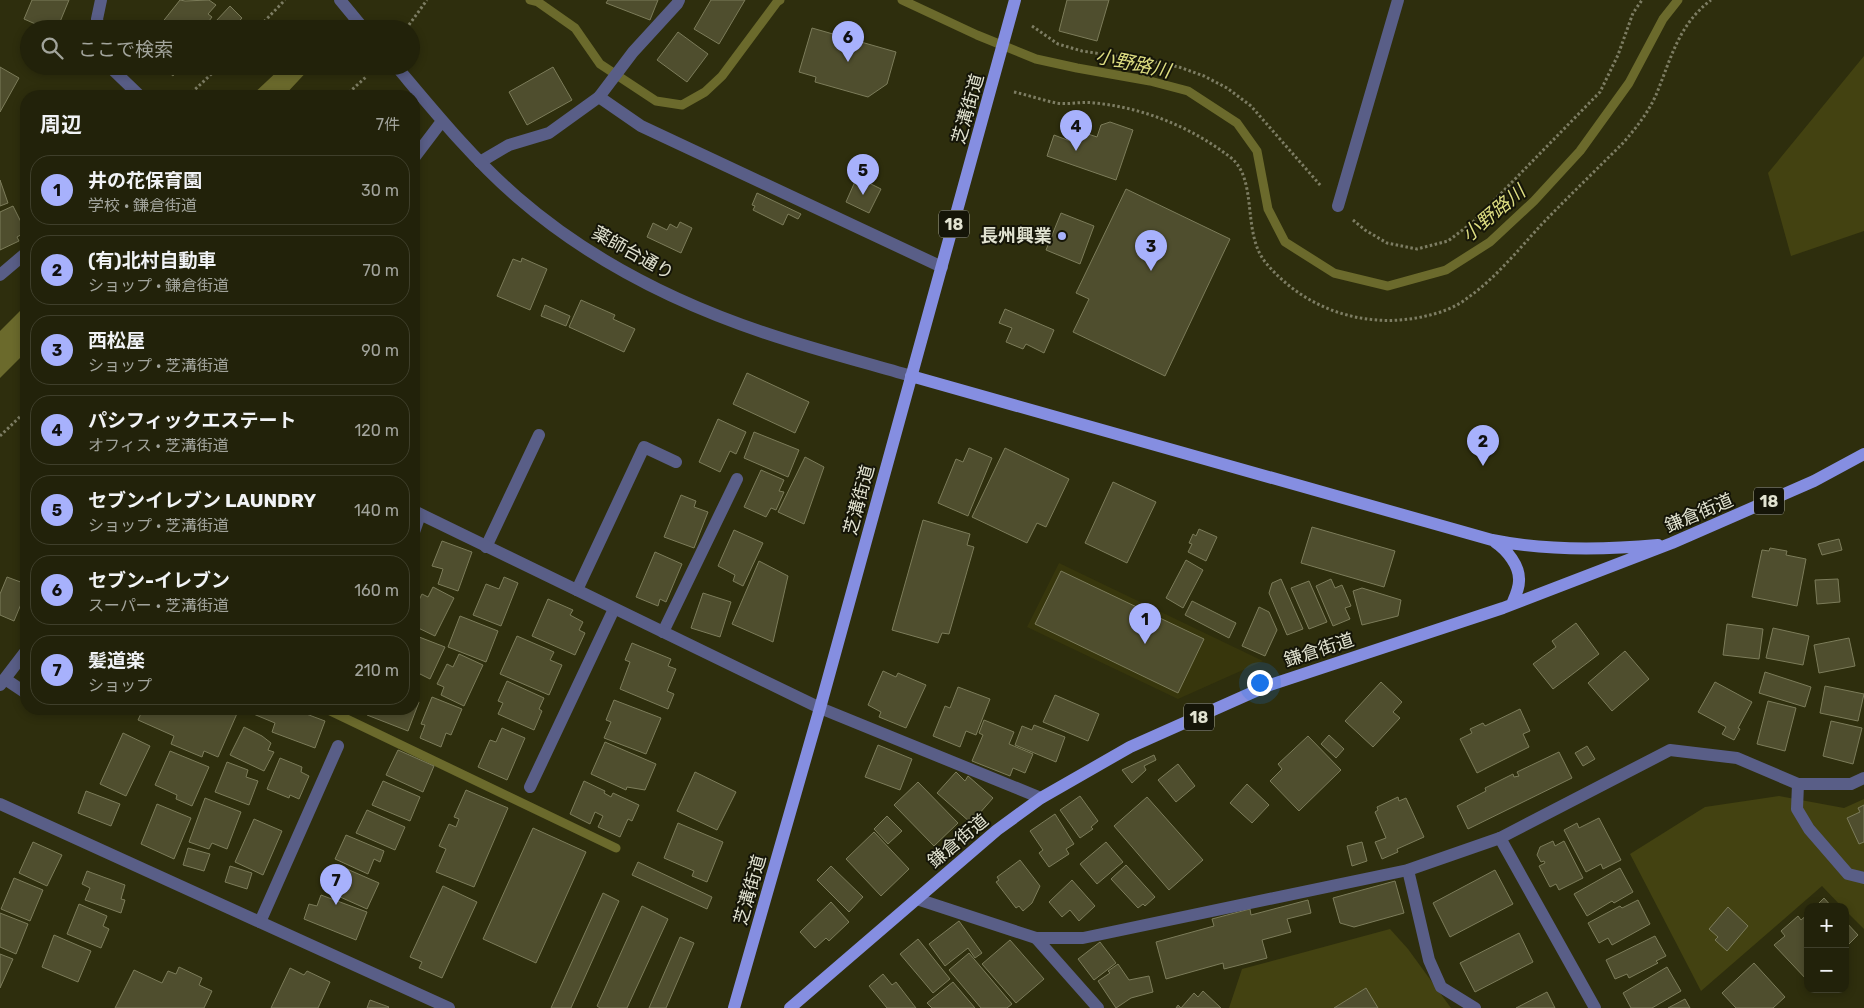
<!DOCTYPE html>
<html lang="ja">
<meta charset="utf-8">
<style>
body{margin:0;font-family:Rubik,"Noto Sans JP",sans-serif;background:#2e2f18;color:#f1f3f6}
.controls{position:absolute;right:15px;bottom:15px;display:grid;overflow:hidden;border-radius:10px;box-shadow:0 2px 8px #0003}
.controls button{width:45px;height:45px;display:grid;place-items:center;padding:0;border:0;border-bottom:1px solid #3f3f2b;background:#22220a;color:#f1f3f6;font:25px sans-serif}
.you{position:absolute;left:1259px;top:682px;width:18px;height:18px;margin:-12px;border:4px solid #fff;border-radius:50%;background:#1a73e8;box-shadow:0 0 0 8px #1a73e833}
.badge{display:grid;place-items:center;width:32px;height:32px;border-radius:50%;background:#a7b1fc;color:#111;font-size:16px;font-weight:700}
.pin{position:absolute;translate:-50% -41px;filter:drop-shadow(0 1px 2px #0008)}
.pin::after{content:'';position:absolute;top:26px;width:18px;height:15px;background:inherit;clip-path:polygon(0 0,100% 0,50% 100%)}
.list{margin:0;padding:0;list-style:none}
h2{display:flex;justify-content:space-between;align-items:center;height:65px;margin:0;padding:0 20px;font-size:21px}
h2 small{font-size:16px;font-weight:400;color:#a2a49c}
.list li{display:grid;grid-template-columns:32px 1fr auto;gap:15px;align-items:center;box-sizing:border-box;height:70px;margin:0 10px 10px;padding:0 10px;border:1px solid #3f3f2b;border-radius:20px}
.list b{display:block;font-size:19px;white-space:nowrap}
.list p{margin:0;font-size:16px;white-space:nowrap;color:#a2a49c}
.list em{font-size:16px;font-style:normal;color:#a2a49c}
.icon{flex:none;width:28px;height:28px;fill:none;stroke:currentColor;stroke-width:2;stroke-linecap:round;stroke-linejoin:round}
.map{position:relative;flex:none;width:1864px;height:1008px;overflow:hidden}
.search{position:absolute;background:#22220a;box-shadow:0 2px 8px #0003;left:20px;top:20px;width:400px;height:55px;display:flex;align-items:center;gap:12px;box-sizing:border-box;padding:0 18px;border-radius:28px;color:#a2a49c;font-size:19px}
.panel{position:absolute;background:#22220a;box-shadow:0 2px 8px #0003;left:20px;top:90px;width:400px;height:625px;border-radius:20px}
.map>svg:first-child{display:block}
.built{fill:#37360c}
.green{fill:#434211}
.water{fill:#6b6a2c}
.pier{fill:#2e2e0d}
.lines{fill:none;stroke-linecap:round;stroke-linejoin:round}
.stream{stroke:#6b6a2c;stroke-width:9}
.building{fill:#4f4e2e;stroke:#7c7c5a}
.path{stroke:#7d7d63;stroke-width:3;stroke-dasharray:2.5 2.5;stroke-linecap:butt}
.service{stroke:#595e87;stroke-width:12}
.minor{stroke:#595e87;stroke-width:12}
.tertiary{stroke:#595e87;stroke-width:12}
.primary{stroke:#858ee1;stroke-width:12}
.poi-dot{fill:#a7b1fc;stroke:#151508;stroke-width:2}
.labels{text-anchor:middle;stroke-width:4;stroke-linejoin:round;paint-order:stroke}
.shield{fill:#151508;stroke:#a4a595;stroke-width:1}
.shield-label{font-size:16px;font-weight:bold;fill:#e2e3d1}
.street-label{font-size:18px;fill:#e2e3d1;stroke:#151508}
.poi-label{font-size:18px;font-weight:bold;fill:#e2e3d1;stroke:#151508;text-anchor:end}
.water-label{font-size:19px;font-style:italic;fill:#dddd81;stroke:#151508}
</style>
<div class="map">
<svg width="1864" height="1008" viewBox="0 0 1864 1008">
<rect width="100%" height="100%" fill="#2e2e0d"/>
<path class="built" d="M1059,563L1263,661L1178,699L1027,627Z"/>
<path class="green" d="M1864,56V231L1791,256L1768,173Z
M1779,796L1844,808L1864,799V929L1845,910V907H1842L1822,886L1701,991L1630,854L1705,807Z
M1390,929L1408,949L1451,1008H1229L1242,969Z"/>
<path class="water" d="M283,66H312L284,96H251Z
M26,305V352L0,378V331Z"/>
<path class="pier" d="M344,0H383L353,29H318Z"/>
<g class="lines">
<path class="stream" d="M530,0L538,2L575,28L600,64L656,101L682,105L705,92L722,76L777,2L780,0
M902,0L977,35L1036,59L1077,68L1150,81L1188,91L1237,123L1257,151L1268,209L1285,242L1334,273L1388,286L1446,270L1490,242L1534,201L1580,151L1629,83L1663,19L1678,0
M326,709L616,848"/>
</g>
<path class="building" d="M32,0H69L57,29H47L24,19Z
M180,0L185,1L209,0L216,5L208,14L212,17L206,25L211,29H157Z
M608,0H658L650,20L606,3Z
M711,0H745L719,44L694,29Z
M1067,0H1109L1097,41L1059,31Z
M230,6L242,18L232,29H225L216,21Z
M812,28L896,52L887,84L868,97L815,82L816,77L799,72Z
M678,32L708,54L687,82L657,60Z
M161,66H181L173,76Z
M0,67L19,78L0,112Z
M553,67L572,100L527,125L509,92Z
M1110,122L1133,130L1116,180L1047,156L1054,135L1078,144L1082,132L1097,137L1101,125Z
M857,177L881,189L869,213L846,202Z
M0,180L8,203L0,206Z
M1126,189L1230,239L1165,376L1073,332L1089,299L1076,293Z
M757,193L801,214L798,219L788,214L783,225L753,210L755,206L752,205Z
M13,206L26,232L17,237L19,241L0,250V212Z
M1061,213L1094,226L1080,264L1046,250Z
M680,222L692,228L681,253L647,237L653,223L667,230L670,224L677,228Z
M522,258L547,269L530,310L497,296L513,259L521,262Z
M581,300L615,315L613,319L635,329L624,352L569,327Z
M545,305L570,316L566,326L541,316Z
M1005,309L1054,330L1044,353L1026,344L1023,349L1006,342L1012,328L999,323Z
M747,373L809,402L795,433L733,404Z
M718,419L746,432L736,454L730,451L720,472L699,462Z
M754,432L799,450L788,477L744,458Z
M969,448L992,458L968,516L938,503L956,459L963,462Z
M1005,448L1069,479L1046,527L1037,523L1027,543L972,517Z
M805,457L824,467L804,524L778,512Z
M761,470L784,480L779,491L784,492L776,510L771,508L766,517L744,507Z
M1113,482L1156,502L1127,563L1085,543Z
M681,495L696,501L694,507L708,512L694,548L664,537Z
M923,520L970,534L967,545L974,547L949,634L942,633L938,643L892,630Z
M1312,527L1395,551L1384,587L1301,563Z
M1199,529L1217,537L1206,561L1188,552L1192,544L1189,543L1193,534L1196,536Z
M734,530L763,543L743,586L733,581L735,575L718,566Z
M1839,539L1842,550L1822,555L1818,544Z
M442,541L472,552L458,591L438,584L443,569L432,566Z
M1770,548L1787,551L1786,555L1806,559L1797,606L1752,597L1762,550L1769,551Z
M655,552L682,564L666,602L660,599L658,606L636,597Z
M1186,560L1203,570L1183,608L1166,598Z
M759,561L788,576L773,642L732,624Z
M1061,571L1204,639L1178,693L1035,624Z
M7,577L26,584V592L14,621L0,615V594Z
M504,577L518,583L501,626L473,615L486,584L499,589Z
M1281,579L1303,629L1287,635L1269,593L1272,583Z
M1331,579L1335,588L1342,585L1351,606L1345,608L1350,619L1333,626L1316,586Z
M1838,579L1840,602L1817,604L1815,580Z
M1309,581L1327,622L1309,629L1291,588Z
M433,587L454,598L435,636L414,626V604L416,606L422,594L428,597Z
M1362,588L1401,600L1398,616L1362,625L1353,591Z
M703,593L731,602L720,637L691,628Z
M548,599L573,610L570,615L583,622L579,630L585,633L575,655L532,636Z
M1192,601L1236,623L1229,638L1185,615Z
M1259,607L1269,612L1277,630L1265,656L1242,646Z
M460,616L498,631L486,662L448,647Z
M1576,623L1599,654L1553,689L1533,664L1556,647L1552,641Z
M1727,624L1763,629L1759,659L1723,655Z
M1773,628L1809,636L1803,665L1766,658Z
M414,635L445,647L430,679L414,671Z
M517,636L554,652L550,660L562,665L549,695L500,674Z
M1849,638L1855,666L1819,673L1814,645Z
M632,643L671,659L668,666L676,669L667,691L674,694L668,709L620,689L630,662L625,660Z
M1625,651L1649,679L1612,711L1588,683Z
M459,654L483,665L464,706L441,695L444,687L437,684L447,664L453,667Z
M883,671L896,677L898,673L926,685L906,728L879,717L881,712L868,705Z
M1765,672L1811,687L1805,707L1759,693Z
M507,681L544,698L539,709L542,711L534,730L498,714L503,703L498,701Z
M1381,682L1402,702L1393,712L1400,718L1373,747L1345,721Z
M1715,682L1752,702L1738,728L1740,729L1734,740L1722,734L1726,727L1698,712Z
M1825,686L1864,694L1858,721L1820,713Z
M958,687L990,699L976,735L966,731L960,747L933,736L945,706L950,708Z
M1055,695L1099,714L1088,741L1043,722Z
M432,697L462,709L451,735L446,733L441,747L420,738L425,725L421,724Z
M414,700L419,702L408,731L367,715L370,709H414Z
M614,700L661,718L646,754L604,738L611,722L606,720Z
M1768,701L1796,708L1785,751L1757,744Z
M143,709H239L218,757L204,751L202,757L171,744L174,736L138,720Z
M252,709H293L325,721L315,748L272,732L275,723L251,713Z
M1520,709L1530,731L1523,734L1529,747L1477,773L1460,739L1472,733L1470,729L1483,723L1485,726Z
M984,720L1014,732L1009,744L1033,754L1025,773L1013,768L1010,776L972,761L983,735L979,733Z
M1831,721L1862,728L1853,764L1823,756Z
M1034,725L1065,737L1056,762L1015,745L1022,726L1032,730Z
M244,727L262,736L271,743L268,750L274,752L264,771L230,755Z
M502,728L525,738L507,780L478,767L490,740L496,742Z
M123,733L150,746L126,796L100,784Z
M1329,735L1344,749L1336,758L1321,744Z
M1308,736L1341,770L1299,811L1270,781L1282,769L1278,764Z
M605,742L656,764L645,790L627,787L626,790L591,774Z
M878,745L912,759L900,790L865,777Z
M1587,746L1595,759L1583,766L1575,753Z
M398,750L434,766L423,792L386,775Z
M170,751L209,767L192,806L176,799L177,795L155,785Z
M1559,752L1572,778L1468,829L1457,806L1486,791L1485,788L1513,774L1514,777L1519,776L1517,772Z
M1154,755L1156,760L1144,766L1146,770L1132,783L1122,770Z
M280,758L302,767L301,772L309,776L299,799L290,795L289,798L267,789Z
M227,762L248,770L246,777L258,781L249,805L215,792Z
M1178,764L1195,786L1176,802L1158,780Z
M695,772L736,792L717,830L677,811Z
M956,772L965,781L968,776L993,798L971,823L937,793Z
M383,781L420,797L410,821L372,805Z
M584,781L605,791L604,793L611,797L613,793L639,805L632,821L628,819L620,837L598,827L603,816L595,812L590,824L570,814Z
M918,782L958,823L934,846L894,805Z
M1247,784L1269,805L1252,823L1230,803Z
M466,790L508,808L474,887L436,872L446,849L439,846L449,824L456,827L459,819L454,817Z
M86,791L120,804L111,826L78,813Z
M1080,796L1098,821L1091,827L1093,829L1080,838L1060,810Z
M1147,797L1203,860L1169,890L1114,826Z
M1398,797L1399,801L1406,798L1424,837L1397,849L1398,852L1382,859L1375,842L1386,838L1375,812L1378,810L1377,807Z
M205,798L241,812L227,849L212,843L209,849L189,842Z
M157,804L191,818L174,859L141,844Z
M1864,805V842L1859,844L1847,818L1860,812L1858,808Z
M367,810L405,827L395,850L356,833Z
M1055,814L1074,844L1066,849L1069,854L1049,867L1039,853L1043,850L1030,831Z
M887,816L902,831L888,844L874,829Z
M1599,818L1621,860L1603,869L1601,864L1586,872L1564,830L1577,823L1579,828Z
M254,819L282,831L263,875L235,862Z
M678,823L723,842L707,882L692,876L694,871L664,858Z
M533,828L586,852L536,963L483,939Z
M874,832L909,869L881,896L846,859Z
M346,835L384,851L380,862L374,859L368,874L335,859Z
M1553,841L1555,846L1564,841L1583,878L1559,890L1556,884L1550,887L1539,866L1545,863L1544,861L1541,862L1537,855L1540,847Z
M33,842L62,855L47,886L19,873Z
M1106,842L1123,862L1097,884L1080,864Z
M1362,842L1367,861L1352,866L1347,846Z
M188,848L210,854L204,871L183,865Z
M1020,860L1040,886L1032,903L1023,911L1019,906L1016,908L996,882L999,880L997,877Z
M638,862L712,897L707,909L632,875Z
M1126,865L1155,897L1145,906L1143,904L1138,908L1111,879Z
M230,866L252,873L247,889L225,882Z
M340,866L379,883L367,909L329,892Z
M831,866L863,897L849,912L817,880Z
M1620,868L1633,892L1614,903L1612,901L1587,916L1574,894Z
M1495,870L1513,904L1450,937L1433,903Z
M87,871L125,885L121,899L125,900L121,913L85,900L90,888L82,884Z
M14,878L43,890L30,921L1,909Z
M1072,880L1095,906L1079,921L1070,910L1062,917L1049,902Z
M1395,881L1404,913L1354,927L1340,923L1333,898Z
M443,886L477,902L442,978L419,968L422,962L410,957Z
M603,893L619,901L571,1008H551Z
M321,895L367,912L356,940L304,919L309,904L317,906Z
M1824,898L1832,907H1815Z
M1308,900L1311,913L1287,919L1291,932L1262,940L1267,958L1224,969L1223,963L1166,979L1156,942L1214,926L1212,919L1250,909L1251,915Z
M1638,900L1650,924L1612,945L1608,938L1599,943L1588,923L1620,906L1622,908Z
M831,902L849,922L829,941L826,938L815,948L800,932Z
M79,904L107,916L103,926L109,929L101,948L67,934Z
M642,906L668,919L627,1008H600L597,1006Z
M1728,907L1748,926L1727,951L1715,940L1718,937L1709,929Z
M0,913L28,924L16,954L0,947Z
M1808,914V981L1774,945L1785,936L1781,931L1798,916L1801,920Z
M959,921L982,953L975,958L968,948L945,966L929,944Z
M1845,921L1858,935L1845,948Z
M1519,933L1533,962L1475,992L1460,963Z
M54,935L91,951L78,982L42,967Z
M1655,936L1666,956L1656,961L1658,963L1629,978L1627,974L1615,979L1606,960Z
M680,937L694,943L666,1008H649Z
M918,939L950,979L933,993L900,954Z
M1010,940L1044,979L1016,1003L982,964Z
M1100,942L1116,963L1094,980L1078,959Z
M969,953L1012,1004L1007,1008H981L949,970Z
M0,954L13,959L0,988Z
M1754,963L1785,997L1773,1008H1736L1722,993Z
M1118,964L1129,980L1149,976L1153,992L1131,998L1116,1008L1098,981L1110,973L1108,971Z
M179,967L202,978L199,985L212,991L204,1008H115L134,970L162,983L168,971L176,974Z
M1667,967L1681,991L1652,1008H1631L1623,993Z
M290,968L304,975L307,971L330,982L318,1008H271Z
M883,974L892,985L896,982L916,1008H887L869,986Z
M953,982L975,1008H932L927,1003Z
M1366,988L1378,1008H1334Z
M1203,991L1221,1008H1176L1178,1005L1181,1008L1194,993L1198,997Z
M1547,992L1555,1008H1516Z
M1685,999L1690,1008H1668Z
M370,1000L389,1007L388,1008H367Z"/>
<g class="lines">
<path class="path" d="M1032,26L1058,44L1082,51L1155,62L1179,67L1204,76L1227,88L1251,106L1321,186
M257,29L285,0
M406,29L427,0
M1014,92C1028,95 1042,100 1056,103C1069,105 1082,101 1095,103C1144,108 1191,127 1230,157C1259,179 1241,233 1266,263C1306,311 1369,331 1430,315C1442,312 1456,307 1466,299C1495,279 1518,250 1542,224C1568,197 1596,170 1623,143C1636,128 1648,113 1656,95C1671,59 1678,25 1711,0
M188,96L220,66
M345,96L366,77
M1353,220L1365,230L1387,243L1417,249L1448,241L1473,222L1600,92L1618,55L1633,13L1642,0
M0,436L26,411"/>
<path class="service" d="M99,29L97,19L101,0
M109,66L140,96
M599,97L641,126L942,267
M0,275L26,253
M414,532L420,515
M486,547L539,435
M577,590L644,447L676,462
M663,632L737,479
M5,679L26,693
M820,708L1041,798
M1798,784L1797,809L1809,829L1848,874L1864,878
M530,787L614,609
M1500,838L1595,1008
M1408,870L1429,960L1441,987L1475,1008
M260,922L338,746
M1036,938L1098,1008"/>
<path class="minor" d="M480,162L509,145L549,133L599,97L633,52L677,4L679,0
M1338,206L1398,0
M414,511L820,708
M0,804L449,1008
M917,899L1036,938H1083L1408,870L1500,838L1670,750L1737,758L1798,784H1851L1864,778"/>
<path class="tertiary" d="M340,0L364,29
M396,66C434,111 472,158 517,197C594,264 690,310 787,340C828,353 870,364 911,376
M414,158L442,121
M0,685L26,651"/>
<path class="primary" d="M911,376L1492,540C1546,551 1603,550 1658,545
M1495,542C1507,550 1520,566 1519,581C1519,589 1515,597 1512,604
M734,1008L820,708L1015,0
M790,1008L997,830L1041,798L1130,747L1267,686L1503,608L1672,543L1814,481L1864,454"/>
</g>
<circle class="poi-dot" cx="1062" cy="236" r="5"/>
<g class="labels">
<g class="shield">
<rect x="939" y="210.5" width="30" height="27" rx="4"/>
<rect x="1754" y="487.5" width="30" height="27" rx="4"/>
<rect x="1184" y="703.5" width="30" height="27" rx="4"/>
</g>
<g class="shield-label">
<text x="954" y="230">18</text>
<text x="1769" y="507">18</text>
<text x="1199" y="723">18</text>
</g>
<g class="street-label">
<text transform="translate(968 109) rotate(-74)" y="6">芝溝街道</text>
<text transform="translate(633 253) rotate(29)" y="6">薬師台通り</text>
<text transform="translate(859 500) rotate(-75)" y="6">芝溝街道</text>
<text transform="translate(1699 513) rotate(-23)" y="6">鎌倉街道</text>
<text transform="translate(1319 650) rotate(-18)" y="6">鎌倉街道</text>
<text transform="translate(958 841) rotate(-40)" y="6">鎌倉街道</text>
<text transform="translate(750 890) rotate(-74)" y="6">芝溝街道</text>
</g>
<g class="poi-label">
<text x="1052" y="242">長州興業</text>
</g>
<g class="water-label">
<text transform="translate(1133 63) rotate(12)" y="7">小野路川</text>
<text transform="translate(1493 213) rotate(-40)" y="7">小野路川</text>
</g>
</g>
</svg>
<div class="controls">
<button>+</button>
<button>−</button>
</div>
<div class="you"></div>
<div class="pin badge" style="left:1145px;top:644px">1</div>
<div class="pin badge" style="left:1483px;top:466px">2</div>
<div class="pin badge" style="left:1151px;top:271px">3</div>
<div class="pin badge" style="left:1076px;top:151px">4</div>
<div class="pin badge" style="left:863px;top:195px">5</div>
<div class="pin badge" style="left:848px;top:62px">6</div>
<div class="pin badge" style="left:336px;top:905px">7</div>
<div class="search"><svg class="icon" aria-label="search" viewBox="0 0 24 24"><circle cx="10" cy="10" r="6"/><path d="M15 15l6 6"/></svg>ここで検索</div>
<section class="panel">
<h2>周辺<small>7件</small></h2>
<ul class="list">
<li><span class="badge">1</span><div><b>井の花保育園</b><p>学校 · 鎌倉街道</p></div><em>30 m</em></li>
<li><span class="badge">2</span><div><b>(有)北村自動車</b><p>ショップ · 鎌倉街道</p></div><em>70 m</em></li>
<li><span class="badge">3</span><div><b>西松屋</b><p>ショップ · 芝溝街道</p></div><em>90 m</em></li>
<li><span class="badge">4</span><div><b>パシフィックエステート</b><p>オフィス · 芝溝街道</p></div><em>120 m</em></li>
<li><span class="badge">5</span><div><b>セブンイレブン LAUNDRY</b><p>ショップ · 芝溝街道</p></div><em>140 m</em></li>
<li><span class="badge">6</span><div><b>セブン-イレブン</b><p>スーパー · 芝溝街道</p></div><em>160 m</em></li>
<li><span class="badge">7</span><div><b>髪道楽</b><p>ショップ</p></div><em>210 m</em></li>
</ul>
</section>
</div>
